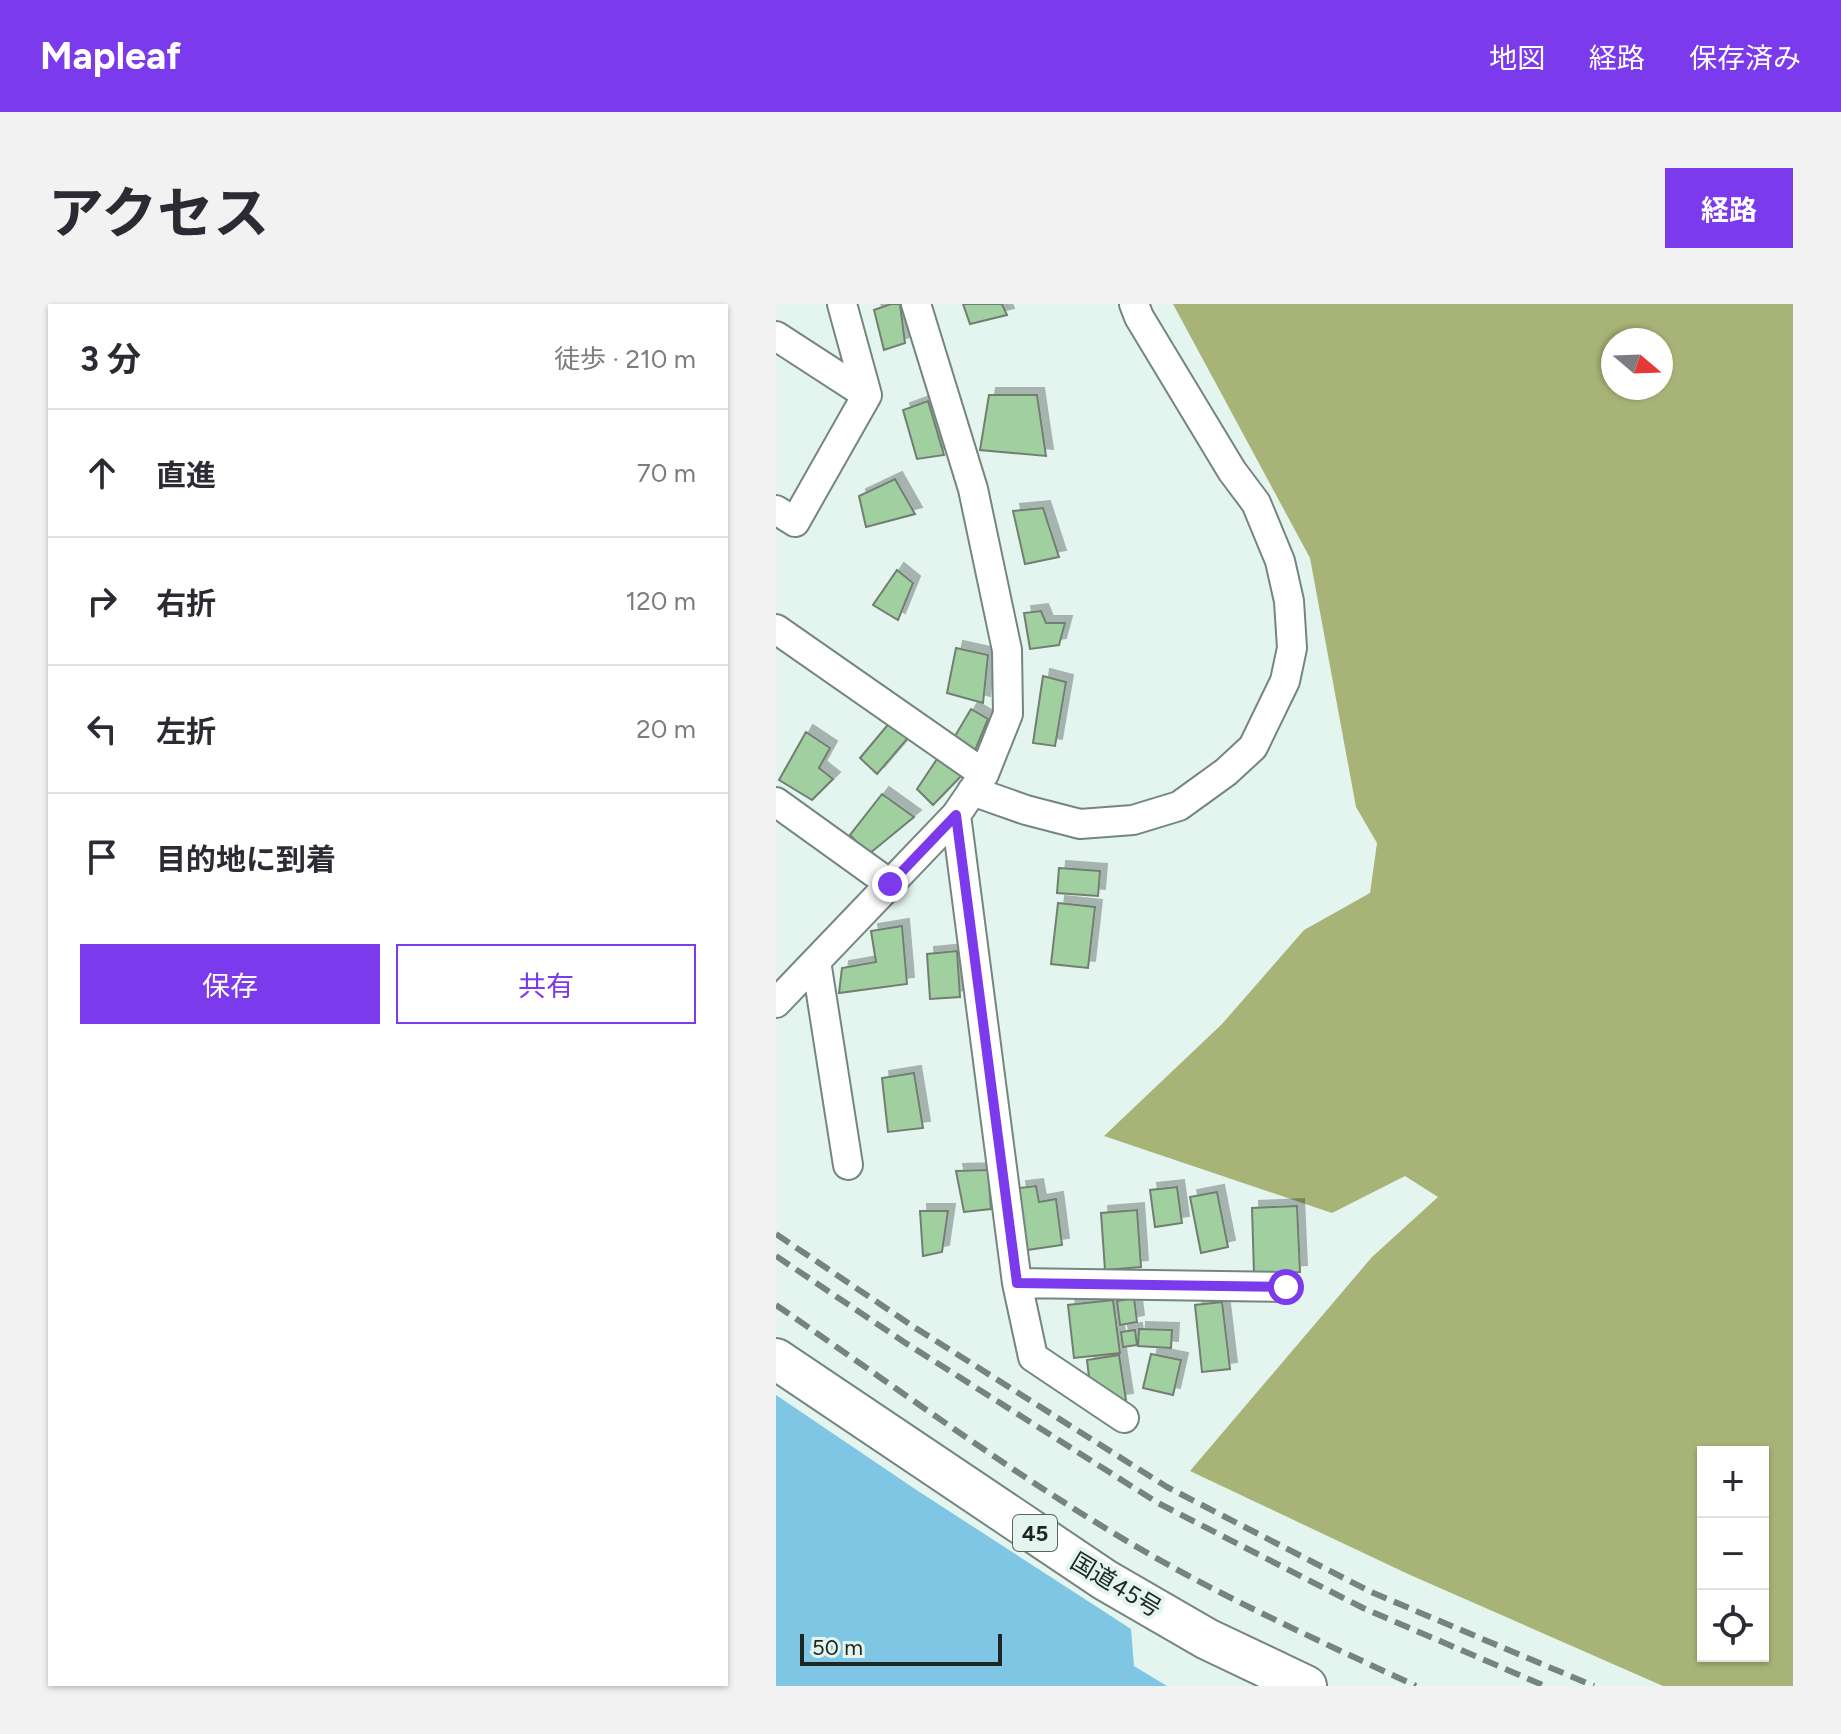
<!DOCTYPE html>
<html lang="ja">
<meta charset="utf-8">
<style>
body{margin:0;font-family:Figtree,"Noto Sans JP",sans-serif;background:#f2f2f3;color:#2b2b33}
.controls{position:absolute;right:24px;bottom:24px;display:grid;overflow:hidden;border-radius:0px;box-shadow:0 2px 6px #0004}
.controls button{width:72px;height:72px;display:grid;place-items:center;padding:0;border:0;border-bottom:2px solid #e1e1e2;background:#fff;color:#2b2b33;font:40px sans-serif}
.compass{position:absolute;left:825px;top:24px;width:72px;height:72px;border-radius:50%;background:#fff;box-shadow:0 2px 6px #0004;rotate:109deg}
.scale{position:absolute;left:24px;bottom:20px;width:202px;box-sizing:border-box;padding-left:8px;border:4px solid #1e2522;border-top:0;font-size:22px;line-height:28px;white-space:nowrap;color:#1e2522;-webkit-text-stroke:6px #e3f5ee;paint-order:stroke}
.stop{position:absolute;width:24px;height:24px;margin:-18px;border:6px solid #7c3aed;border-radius:50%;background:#fff}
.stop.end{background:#7c3aed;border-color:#fff;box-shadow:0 2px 8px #0008}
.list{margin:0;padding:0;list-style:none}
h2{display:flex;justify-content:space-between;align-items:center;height:104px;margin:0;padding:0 32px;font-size:34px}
h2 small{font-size:26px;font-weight:400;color:#7c7c81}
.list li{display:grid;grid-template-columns:52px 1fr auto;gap:24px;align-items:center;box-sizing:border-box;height:128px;padding:0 32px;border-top:2px solid #e1e1e2}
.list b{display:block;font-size:30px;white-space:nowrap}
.list em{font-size:26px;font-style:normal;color:#7c7c81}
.actions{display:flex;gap:16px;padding:24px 32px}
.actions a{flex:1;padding:18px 0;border:2px solid #7c3aed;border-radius:0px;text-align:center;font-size:28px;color:#7c3aed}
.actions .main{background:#7c3aed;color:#fff}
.icon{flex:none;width:44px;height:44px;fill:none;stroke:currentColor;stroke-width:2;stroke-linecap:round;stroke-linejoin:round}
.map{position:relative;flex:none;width:1017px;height:1382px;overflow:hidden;border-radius:0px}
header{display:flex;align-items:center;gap:48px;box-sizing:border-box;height:112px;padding:0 40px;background:#7c3aed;color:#fff}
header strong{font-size:38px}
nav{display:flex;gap:44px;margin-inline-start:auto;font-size:28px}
.intro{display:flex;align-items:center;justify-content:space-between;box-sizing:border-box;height:192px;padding:0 48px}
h1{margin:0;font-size:56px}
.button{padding:20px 36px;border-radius:0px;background:#7c3aed;color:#fff;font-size:28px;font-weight:700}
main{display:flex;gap:48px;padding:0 48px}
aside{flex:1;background:#fff;border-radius:0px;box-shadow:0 2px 6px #0004}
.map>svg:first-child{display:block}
.forest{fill:#a8b477;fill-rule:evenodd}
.water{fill:#7ec6e3}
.building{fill:#a0cfa0;stroke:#737e72;stroke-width:2;filter:url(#shadow)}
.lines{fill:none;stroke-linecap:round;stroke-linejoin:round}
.minor-casing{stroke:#75857f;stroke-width:32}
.highway-casing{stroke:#75857f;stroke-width:44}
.minor{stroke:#fff;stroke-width:28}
.highway{stroke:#fff;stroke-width:40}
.rail{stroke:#77837e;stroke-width:6;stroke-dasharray:16 8;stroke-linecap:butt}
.route{stroke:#7c3aed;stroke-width:10}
.labels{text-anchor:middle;stroke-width:8;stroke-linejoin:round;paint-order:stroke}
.shield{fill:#e3f5ee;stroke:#59635f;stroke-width:2}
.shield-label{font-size:22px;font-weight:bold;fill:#1e2522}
.street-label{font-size:24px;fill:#1e2522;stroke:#e3f5ee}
</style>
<header>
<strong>Mapleaf</strong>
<nav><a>地図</a><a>経路</a><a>保存済み</a></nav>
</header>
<div class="intro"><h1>アクセス</h1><a class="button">経路</a></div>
<main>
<aside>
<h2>3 分<small>徒歩 · 210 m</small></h2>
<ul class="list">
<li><svg class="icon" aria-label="ahead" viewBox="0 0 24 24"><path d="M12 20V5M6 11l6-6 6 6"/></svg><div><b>直進</b></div><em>70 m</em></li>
<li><svg class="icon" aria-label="right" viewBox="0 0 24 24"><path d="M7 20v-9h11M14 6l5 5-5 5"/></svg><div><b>右折</b></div><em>120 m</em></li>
<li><svg class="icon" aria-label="left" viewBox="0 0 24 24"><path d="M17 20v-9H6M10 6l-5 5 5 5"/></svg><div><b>左折</b></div><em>20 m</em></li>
<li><svg class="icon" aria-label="arrive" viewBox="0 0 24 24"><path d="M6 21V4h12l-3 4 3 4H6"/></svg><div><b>目的地に到着</b></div></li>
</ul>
<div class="actions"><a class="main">保存</a><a>共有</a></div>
</aside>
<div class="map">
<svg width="1017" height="1382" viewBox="0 0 1017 1382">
<defs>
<filter id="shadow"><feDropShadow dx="7" dy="-7" stdDeviation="0" flood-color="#0004"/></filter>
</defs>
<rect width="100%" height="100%" fill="#e3f5ee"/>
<path class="forest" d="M397,0H1017V1382H887L632,1270L414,1167L596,953L662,893L629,872L556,909L328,832L446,720L528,626L594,589L601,539L580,503L534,254ZM837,36H885V84H837ZM927,1148H987V1352H927Z"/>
<path class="water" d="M0,1091L142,1187L355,1325L358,1362L391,1382H0Z"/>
<path class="building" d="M115,0H124L129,39L108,46L98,6Z
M187,0H226L231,11L194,20Z
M213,91H261L270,152L204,146Z
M152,97L168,151L141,155L127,106Z
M119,175L139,210L90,223L83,192Z
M267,204L283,253L249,260L237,207Z
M121,266L137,279L122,316L97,301Z
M265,307L270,319H289L283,341L254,345L248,309Z
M180,344L212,351L207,399L171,389Z
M267,372L290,378L279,442L257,439Z
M195,405L212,415L198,449L176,437Z
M115,417L137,428L101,470L84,454Z
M30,428L54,444L43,464L57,475L36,496L3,476Z
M165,449L188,469L157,501L141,485Z
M106,490L138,513L93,550L74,531Z
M283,564L324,567L322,592L281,589Z
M282,599L319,603L312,664L275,660Z
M126,622L131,680L63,689L66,664L100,658L95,627Z
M181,647L184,693L154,695L151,650Z
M138,769L147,824L112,828L106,774Z
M212,866L215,905L188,908L180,867Z
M260,882L263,898L280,895L286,941L251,946L243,884Z
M401,883L406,919L379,923L374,886Z
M441,888L452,943L425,949L414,893Z
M521,902L524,968L478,970L476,904Z
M361,906L365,963L329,966L325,909Z
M144,907H172L166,948L147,952Z
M358,994L361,1018L344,1021L341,997Z
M337,996L344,1049L298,1054L292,1001Z
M446,998L454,1065L426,1068L419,1001Z
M363,1025L396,1026L395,1044L362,1042Z
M359,1026L361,1041L347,1043L345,1028Z
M375,1050L405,1056L397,1091L367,1084Z
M343,1051L350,1096L337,1098L314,1082L311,1056Z"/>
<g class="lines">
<defs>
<path id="minor" d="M66,0L91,91
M0,32L91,91L19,218L0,206
M0,325L208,470
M196,487L250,506L304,520L357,516L403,502L450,468L477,443L509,377L516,344L513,297L504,257L480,199L456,167L363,13L358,0
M0,498L114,580
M180,511L241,979L510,983
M40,657L72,861
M0,699L180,511L208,470L232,410L231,346L197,185L140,0
M241,979L257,1053L348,1114"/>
<path id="highway" d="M0,1055L329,1276L431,1335L530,1382"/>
</defs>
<use href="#minor" class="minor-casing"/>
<use href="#highway" class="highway-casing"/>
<use href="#minor" class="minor"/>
<use href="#highway" class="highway"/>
<path class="rail" d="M0,930L138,1023L391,1183L595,1288L818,1382
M0,952L128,1038L382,1199L587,1304L769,1382
M0,1001C123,1085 244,1176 373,1250C459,1299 550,1340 640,1382"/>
</g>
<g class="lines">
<path class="route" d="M114,580L180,511L241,979L510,983"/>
</g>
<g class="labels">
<rect class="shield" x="237" y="1211" width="44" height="36" rx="6"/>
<g class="shield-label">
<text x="259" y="1237">45</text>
</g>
<g class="street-label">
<text transform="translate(340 1281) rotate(31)" y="8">国道45号</text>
</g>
</g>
</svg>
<div class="controls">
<button>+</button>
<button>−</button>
<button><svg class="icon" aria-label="locate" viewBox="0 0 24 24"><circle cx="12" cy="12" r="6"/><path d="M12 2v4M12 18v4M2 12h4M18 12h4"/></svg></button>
</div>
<svg class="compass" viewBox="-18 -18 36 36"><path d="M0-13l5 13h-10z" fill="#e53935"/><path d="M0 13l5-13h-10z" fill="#7c7c81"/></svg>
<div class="scale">50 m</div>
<div class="stop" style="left:510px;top:983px"></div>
<div class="stop end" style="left:114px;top:580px"></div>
</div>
</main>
